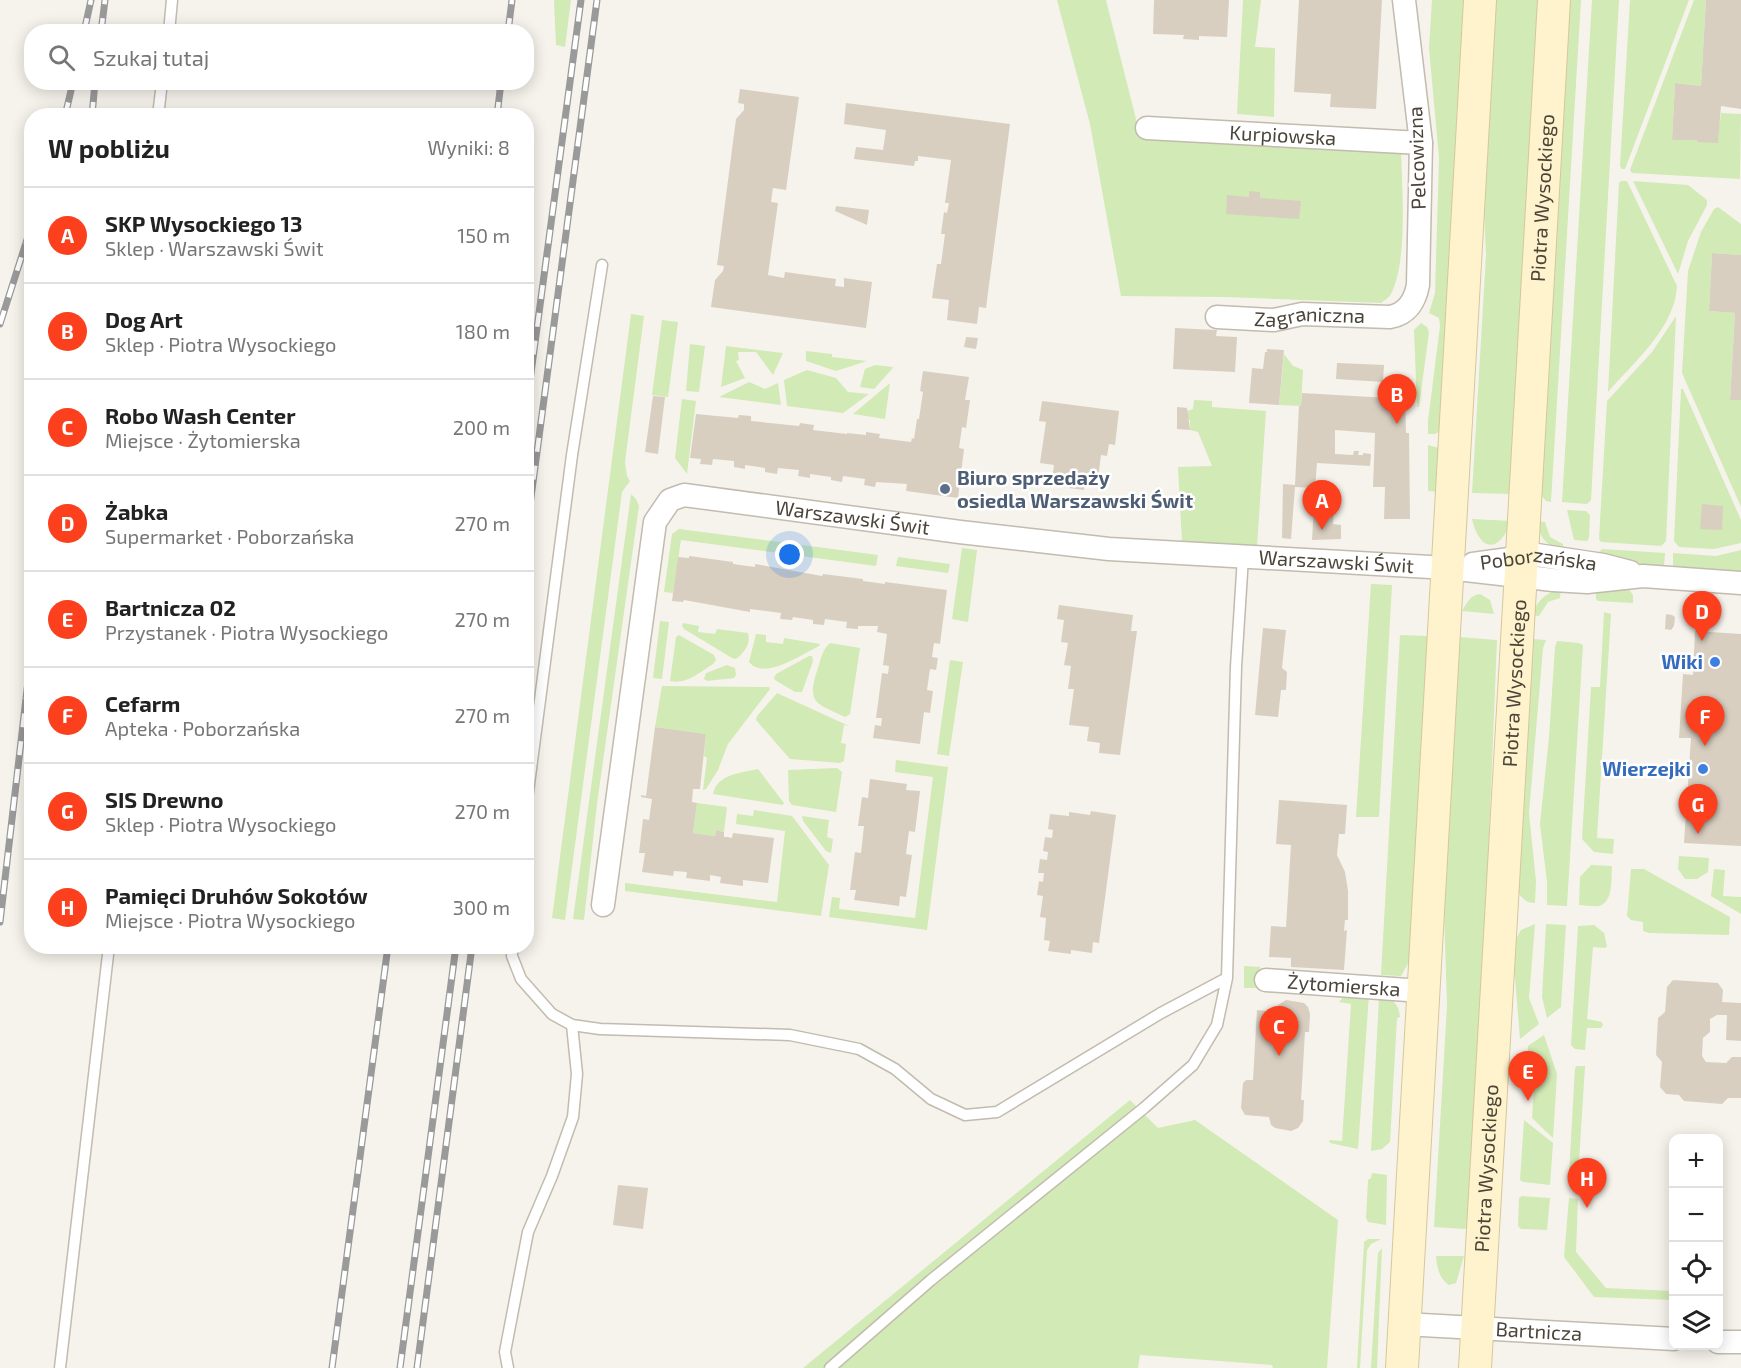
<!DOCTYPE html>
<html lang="pl">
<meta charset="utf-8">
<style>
body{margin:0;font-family:"Exo 2",sans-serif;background:#f2f2f2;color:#222}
.controls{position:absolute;right:18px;bottom:18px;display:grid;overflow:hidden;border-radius:12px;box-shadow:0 3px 15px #0003}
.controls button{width:54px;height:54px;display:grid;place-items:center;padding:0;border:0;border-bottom:2px solid #e0e0e0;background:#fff;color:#222;font:30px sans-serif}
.you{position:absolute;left:790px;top:555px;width:21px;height:21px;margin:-15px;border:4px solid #fff;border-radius:50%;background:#1a73e8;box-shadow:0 0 0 9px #1a73e833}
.badge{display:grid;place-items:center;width:39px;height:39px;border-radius:50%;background:#fc3f1d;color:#fff;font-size:20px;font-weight:700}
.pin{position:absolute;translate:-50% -50px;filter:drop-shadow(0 2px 3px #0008)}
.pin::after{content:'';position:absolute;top:32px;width:21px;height:18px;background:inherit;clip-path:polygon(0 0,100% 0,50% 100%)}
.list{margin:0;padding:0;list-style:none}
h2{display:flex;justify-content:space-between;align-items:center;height:78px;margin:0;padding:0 24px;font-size:26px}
h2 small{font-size:20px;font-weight:400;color:#767676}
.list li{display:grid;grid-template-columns:39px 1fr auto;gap:18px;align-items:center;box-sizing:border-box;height:96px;padding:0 24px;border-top:2px solid #e0e0e0}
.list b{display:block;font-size:22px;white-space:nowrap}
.list p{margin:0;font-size:20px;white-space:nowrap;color:#767676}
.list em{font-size:20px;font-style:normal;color:#767676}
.icon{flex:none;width:33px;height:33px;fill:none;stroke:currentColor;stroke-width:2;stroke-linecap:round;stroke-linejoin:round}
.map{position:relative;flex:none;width:1741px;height:1368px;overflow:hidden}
.search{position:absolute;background:#fff;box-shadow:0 3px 15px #0003;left:24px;top:24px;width:510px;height:66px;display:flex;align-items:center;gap:15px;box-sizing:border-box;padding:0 21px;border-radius:24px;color:#767676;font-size:22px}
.panel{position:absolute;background:#fff;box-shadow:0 3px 15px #0003;left:24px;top:108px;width:510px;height:846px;border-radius:24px}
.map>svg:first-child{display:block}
.green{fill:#d2eab5}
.building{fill:#d8cfc1}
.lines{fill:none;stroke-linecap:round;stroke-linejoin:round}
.lane-casing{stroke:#c2bbae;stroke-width:13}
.street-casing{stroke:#c2bbae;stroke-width:25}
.secondary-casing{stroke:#d6c79b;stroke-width:34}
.lane{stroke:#fff;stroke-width:10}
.street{stroke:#fff;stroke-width:22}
.secondary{stroke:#fff3cd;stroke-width:32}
.rail-casing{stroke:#9a9a9a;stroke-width:7}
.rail{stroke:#fff;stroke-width:4.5;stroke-dasharray:14;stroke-linecap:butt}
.service-dot{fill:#5c6f8a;stroke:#fff;stroke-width:2}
.shop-dot{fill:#3f7fe0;stroke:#fff;stroke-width:2}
.labels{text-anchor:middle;stroke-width:5;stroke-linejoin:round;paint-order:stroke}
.street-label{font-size:20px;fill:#4b4439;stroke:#fff}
.service-label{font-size:20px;font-weight:bold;fill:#4e5e75;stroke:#fff;text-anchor:start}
.shop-label{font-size:20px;font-weight:bold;fill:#366cbe;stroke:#fff;text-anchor:end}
</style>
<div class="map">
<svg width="1741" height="1368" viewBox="0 0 1741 1368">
<rect width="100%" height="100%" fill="#f6f3ec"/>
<path class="green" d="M554,0H571L565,47L556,45Z
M1057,0H1106L1141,139L1401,150C1402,188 1408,261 1391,294C1389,298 1384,300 1381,303L1225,297L1121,296L1090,124Z
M1243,0H1261L1255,47L1275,48L1274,117L1237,114Z
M1432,0H1468L1442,430L1435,434H1428V421L1440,326L1439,318L1429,313L1435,293L1439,158L1429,48Z
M1493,0H1541L1513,494L1472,493L1486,255L1483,187Z
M1566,0H1581L1551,502L1546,501L1541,495H1537Z
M1592,0H1619L1591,500L1587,504L1562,502Z
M1630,0H1689L1625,169H1622L1620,166Z
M1694,0H1706L1701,86L1675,83L1672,140H1697L1720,123L1721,113L1741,114L1740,179L1632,173L1630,170Z
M1621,181H1627L1677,286C1675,328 1634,362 1608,392L1619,183Z
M1633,181L1688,185L1707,200V205L1688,241L1678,274Z
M1718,207L1741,224V255L1712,253L1709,311L1735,313L1730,399L1741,400V507L1682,373L1688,271L1701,232L1714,209Z
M631,314L644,316L625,462L627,476L630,481L622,492L565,920L552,918Z
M1676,316L1666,541L1661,546L1601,542L1599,539L1607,401L1652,352Z
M662,320L678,322L668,397L652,395Z
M1421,323L1427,327L1429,332L1419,407H1417L1414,330Z
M690,344L705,346L699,392L686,391Z
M726,346L783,353L773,375L756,352H738L739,360L736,361L745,378L721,387Z
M806,351L832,354V357L867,361L836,371L806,361Z
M1284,354L1293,366L1303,370L1301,406L1279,405Z
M875,365L893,367L892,369L874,389L860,387L865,369Z
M807,370L836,378L848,392L869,394L843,413L787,406L784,380Z
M749,382L765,389L778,383L781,405L719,397Z
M890,383L885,419L853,414Z
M1681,389H1683L1741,520V543L1714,549L1679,547L1674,541Z
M682,399L696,401L687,474L675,458Z
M1194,400L1212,401V407L1266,411L1257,546L1182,542L1178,467L1212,466L1198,432L1190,430V420L1187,419V411L1193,409Z
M1428,445L1439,448L1440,492L1428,491Z
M631,494L636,499L639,506L597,804L584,920L573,919Z
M1567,510L1586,511L1590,515L1589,538L1587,541L1574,540Z
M1472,519L1511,521C1500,553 1480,553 1472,519Z
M1537,521L1545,522L1550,537L1563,544L1564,552C1547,545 1540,540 1537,521Z
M679,529L878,555L876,566L681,540L673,593L664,592L672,534Z
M962,548L977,550L968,622L952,619Z
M1602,549L1665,553L1664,567L1598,558V553Z
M1741,550V572L1673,568V553L1716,556Z
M898,557L950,564L948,573L896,566Z
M1371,584L1392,585L1379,817H1356Z
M1596,588H1628L1633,595V603L1598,601L1596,599Z
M1561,590L1560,598L1548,602L1539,616L1531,615C1538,601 1545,592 1561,590Z
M1480,594L1490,600L1494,614L1462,611C1467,603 1470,595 1480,594Z
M1604,612L1611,614L1597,838L1614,839L1613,854L1594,852L1582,839L1591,687H1600Z
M660,621L669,622L662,679L653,678Z
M683,623L699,626L698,632L715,634L717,629L748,633C751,644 744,653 736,659L732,658L684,629L682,626Z
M756,634L766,635V642L783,644L784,638L820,644L819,646C802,654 765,681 749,662Z
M679,635L714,655L716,660L713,664C700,672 686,685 670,681L676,637Z
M1400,635L1429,636L1410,960L1401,976L1381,975Z
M1459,637L1497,640L1488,863L1469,1224L1465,1229L1434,1227L1447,1006L1444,910Z
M1533,639L1546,640L1543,648L1529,813L1536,881L1535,903C1526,903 1521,898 1517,890Z
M1557,641L1579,643L1583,645L1567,906L1547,905V882L1540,824L1549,737L1555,647Z
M830,643L860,648L850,714L845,717C815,703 806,703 818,668C821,659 822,650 830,643Z
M809,656H812L813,661L802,692H795L775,680L774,678L776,674Z
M950,660L963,662L949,756L937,754Z
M727,665L735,668L736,675L734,678L707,681L704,679L706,673Z
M662,686L769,687L770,689L728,744L718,770L706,789L703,790L707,758L704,756L706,734L655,727Z
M777,693L849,726L844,725L841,743L846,744L844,761L840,763L790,759L756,720L757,716Z
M896,760L948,767L927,930L829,917L832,897L840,898L839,909L915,918L933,777L895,772Z
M837,768L842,772L836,812L792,805L789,801L788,770Z
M758,769L784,803L783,805L713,794C717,774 741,773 758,769Z
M697,803L727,807L724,832L716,830L715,836L693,833Z
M754,810L792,816L829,865L821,916L625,891V883L777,902L785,831L736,824L737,814L753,816Z
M802,816L829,820L827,837L833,839L831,853L826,851L803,821Z
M1679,856L1709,858L1708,872L1697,879H1685L1678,869Z
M1591,865L1612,866C1611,877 1614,902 1599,906C1593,907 1585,905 1579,905L1580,877Z
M1631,869H1644L1730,917L1729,935L1649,933L1643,931V922L1631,920L1627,916Z
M1714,869L1725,870L1723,896L1741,897V914L1711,896Z
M1535,924L1529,998L1539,1024L1520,1039L1514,966L1515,941L1521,930Z
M1546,924L1566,925L1561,1007L1547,1018L1542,997Z
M1594,925L1604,933L1607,946L1605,948L1593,947L1587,1019L1602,1022L1603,1025L1601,1028H1587L1585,1050L1575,1049L1571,1045L1578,926Z
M1244,966L1260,967L1259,988H1244Z
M1345,995H1369L1358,1149L1330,1143L1329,1140L1342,1141L1351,1004L1339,1002Z
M1379,997C1392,997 1399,1004 1400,1017L1397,1018L1390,1142L1382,1149L1371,1151Z
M1544,1035L1557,1074L1553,1138L1532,1118L1534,1088L1527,1074L1528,1046Z
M1577,1066H1585L1578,1178L1570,1177L1569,1174L1575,1068Z
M1130,1100L1158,1128L1195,1120L1338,1220L1327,1368H1273L1272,1365L1140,1355L1138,1368H803Z
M1524,1120L1553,1143L1550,1185L1523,1182L1520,1180Z
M1372,1173L1387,1175L1386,1225L1368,1222L1366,1218L1368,1180L1371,1178Z
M1522,1196L1550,1198L1547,1230L1521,1229L1518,1226L1519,1198Z
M1569,1198L1578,1199L1576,1252L1606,1288L1673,1291V1300L1594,1297L1564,1257Z
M1368,1239H1381L1371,1244L1367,1250L1360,1368H1357L1364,1242Z
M1382,1248L1377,1368H1371L1378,1253Z
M1436,1256H1464L1456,1283L1449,1285C1439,1278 1437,1268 1436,1256Z"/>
<path class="building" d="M1154,0H1229L1227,37L1199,36V40L1183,39L1184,35L1153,34Z
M1299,0H1382L1376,109L1330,107L1331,94L1294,92Z
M1706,0H1741V109L1721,106L1718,143L1697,142V140H1672L1675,83L1701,86Z
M740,89L799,97L786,190L773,188L771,202L778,203L768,275L784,278L785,272L836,279L835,286L844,287V278L872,282L866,328L711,307L715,280L723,271L724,266L717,265L736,119L744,110V104L738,103Z
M846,103L1010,124L986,308L979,307L977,324L947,320L949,300L932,298L937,264H941L945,234H941L944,212L947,213L949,203H945L951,160L918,156V161H915L914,166L854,159L856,147L883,150L886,130L844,124Z
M1249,191L1260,192V198L1301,201L1299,219L1226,214L1227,195L1249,197Z
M836,206L869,210L867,225L835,211Z
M1712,253L1741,255V400H1730L1735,313L1709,311Z
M1175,328L1217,330L1216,336L1237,337L1235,372L1173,369Z
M966,337L978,338L976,349L964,347Z
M1267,349L1284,350L1279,405L1249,403L1252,368L1263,369L1265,352H1267Z
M1337,363L1384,365L1383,382L1336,379Z
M923,371L969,377L965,400H970L966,428L962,427L959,448L964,449L958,498L906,491L907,484L876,482L875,487L864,485L865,479L843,476L842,482L831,480V477L810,474V478L798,476L799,470L778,468L777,474L765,472V468L745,465V469L734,467V461L713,459L712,465L700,464L701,459L690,458L696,414L738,418L739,415L751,416V421L799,426L800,423L814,425L813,430L847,434V433L866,435V432L880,434L879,438L911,442L912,438L914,439L917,419H919L923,392L920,391Z
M1302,393L1405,399L1406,433H1409L1410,519H1384L1385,487H1373L1375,433L1335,430V454L1353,455L1354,451H1359L1358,455H1363V453L1371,454L1370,466L1317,463L1315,488L1335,489L1333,524L1341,525V539L1312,540L1315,488L1295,487L1291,539L1282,538L1283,484L1295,485L1299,406H1301Z
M653,396L665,397L658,454L645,452Z
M1042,401L1119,411L1115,445L1109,444L1107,456L1101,455L1098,479L1086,477L1084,490L1069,488L1070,481L1052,479L1054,465L1040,463L1046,422L1039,421Z
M1177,407L1187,408L1190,430L1177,429Z
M1702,504L1723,506L1722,530L1700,529Z
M689,556L733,562V564L755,567V564L822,576L823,574L863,579V581L885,584V582L947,590L940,644L934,643L932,657L938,658L936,670L930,669L927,690L933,691L930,713L924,712L920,744L873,738L875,725L881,726L882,718H876L882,673L888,674L889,666L883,665L887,634L877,632L878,626H858V629L846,628L847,622L825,619L824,625L813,624V620L793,617L792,620L780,619L781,613L750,609V612L684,600L683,602L672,601L678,557L689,558Z
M1059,605L1133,615L1131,631H1137L1120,755L1099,753L1100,743L1087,741L1089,727L1069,725L1074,689H1068L1071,666L1064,665L1068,643L1061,642L1064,620L1057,619Z
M1666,614L1672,615L1675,617L1674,626L1671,630L1665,629Z
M1263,628L1286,630L1282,668L1287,672L1286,690H1281L1278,717L1255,715Z
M1695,631L1741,634V846L1684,843L1691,738H1679L1683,674L1693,675Z
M655,727L706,734L700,789H693L692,802L697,803L693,833L715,836L716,830L724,832V837H727L732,838L733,833L774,838L768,883L743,880V886L720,883L721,877L710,875V881L686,878L687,872L674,871L673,876L642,872L645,853H639L643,819L649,820L652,799L641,797V795L646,796Z
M870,779L907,784L906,790L920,791L915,832L909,831L906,854L912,855L906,897L900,896L899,906L854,900L856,890H850L855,852L861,853L864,826H858L862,797L868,798Z
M1279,800L1347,805L1345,834H1339L1337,855L1345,872L1348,891V920H1345L1344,931L1347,930L1344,970L1291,967V958L1269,957L1271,926L1286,927L1291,845L1276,844Z
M1091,811L1116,815L1099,943L1093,942L1092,953L1071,950V954L1048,951L1050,941L1044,940L1046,918L1040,917L1043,896L1037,895L1039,881L1043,882L1044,873H1038L1040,859L1047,860L1048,852L1043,851L1045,837L1052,838L1053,830L1048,829L1050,814L1069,816V812L1090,815Z
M1673,980L1718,983L1723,990L1722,1002L1741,1003V1041L1726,1040L1727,1015H1717L1710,1019V1032L1703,1038L1702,1056L1706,1062L1726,1063L1732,1057H1741V1098H1728L1722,1104L1684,1101L1679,1095L1666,1094L1660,1087L1662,1062L1656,1055L1658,1018L1665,1012L1667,987Z
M1286,1000L1304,1003L1308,1007L1310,1014L1309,1032H1305L1301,1100H1304L1303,1121L1298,1128L1291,1131L1275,1128L1271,1125L1269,1117L1245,1115L1241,1108L1243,1083L1246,1080H1253L1257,1010L1276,1012L1278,1005Z
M618,1185L648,1188L643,1229L613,1225Z"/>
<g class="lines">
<defs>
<path id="lane" d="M169,32L172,0
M158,116L162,82
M526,807L572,455L602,265
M512,946V956L521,979L552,1014L572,1025L600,1029L790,1035L859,1049L895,1069L931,1099L965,1115L997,1112L1161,1013L1227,978
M60,1368L109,946
M508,1368L505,1352L528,1232L552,1176L573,1117L577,1074L572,1025
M830,1368L931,1280L1144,1108L1193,1065L1217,1025L1227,978L1236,667L1243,557"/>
<g id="street">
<path id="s1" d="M1147,128L1421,143"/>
<path id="s2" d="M1217,317L1274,320L1302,314L1390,317C1407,314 1415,301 1418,285L1421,143L1404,0"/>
<path id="s3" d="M1473,564L1537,555L1603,565L1630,572"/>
<path id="s4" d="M603,905L655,522L670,500L684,495L960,532L1109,549L1448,568L1553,580L1587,582L1643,576L1741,583"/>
<path id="s5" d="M1266,980L1422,991"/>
<path id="s6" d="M1404,1324L1674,1339"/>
<path d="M1718,1342H1741"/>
</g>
<g id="secondary">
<path d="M1402,1368L1480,0"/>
<path id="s7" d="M1475,1368L1554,0"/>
</g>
</defs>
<use href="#lane" class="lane-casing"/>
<use href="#street" class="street-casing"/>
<use href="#secondary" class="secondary-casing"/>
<use href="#lane" class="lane"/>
<use href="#street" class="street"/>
<use href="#secondary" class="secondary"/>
<defs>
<path id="rail" d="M84,32L91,0
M101,32L105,0
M508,32L512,0
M65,116L73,82
M92,116L95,82
M497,116L501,82
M0,324L32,224
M526,410L581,0
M526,535L597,0
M0,922L32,647
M332,1368L388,946
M400,1368L456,946
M417,1368L472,946"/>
</defs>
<use href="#rail" class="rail-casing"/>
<use href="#rail" class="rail"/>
</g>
<circle class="service-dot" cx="945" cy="489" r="6"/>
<g class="shop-dot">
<circle cx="1715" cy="662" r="6"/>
<circle cx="1703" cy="769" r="6"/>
</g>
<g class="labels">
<g class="street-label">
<text dy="7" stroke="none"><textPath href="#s1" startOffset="136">Kurpiowska</textPath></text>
<text transform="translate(1417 158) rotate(-92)" y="7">Pelcowizna</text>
<text dy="7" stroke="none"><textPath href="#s7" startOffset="1172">Piotra Wysockiego</textPath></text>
<text dy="7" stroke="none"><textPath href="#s2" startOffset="93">Zagraniczna</textPath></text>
<text dy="7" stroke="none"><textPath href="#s4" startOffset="598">Warszawski Świt</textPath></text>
<text dy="7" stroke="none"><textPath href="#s4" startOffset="1084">Warszawski Świt</textPath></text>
<text dy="7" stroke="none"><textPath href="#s3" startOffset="66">Poborzańska</textPath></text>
<text dy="7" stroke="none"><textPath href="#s7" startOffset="686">Piotra Wysockiego</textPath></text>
<text dy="7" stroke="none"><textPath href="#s5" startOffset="78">Żytomierska</textPath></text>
<text dy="7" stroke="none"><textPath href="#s7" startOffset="200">Piotra Wysockiego</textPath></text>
<text dy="7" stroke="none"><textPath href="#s6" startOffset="135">Bartnicza</textPath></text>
</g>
<g class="service-label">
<text x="957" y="485">Biuro sprzedaży<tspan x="957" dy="23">osiedla Warszawski Świt</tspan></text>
</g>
<g class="shop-label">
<text x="1703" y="669">Wiki</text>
<text x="1691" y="776">Wierzejki</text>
</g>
</g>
</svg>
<div class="controls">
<button>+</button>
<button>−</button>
<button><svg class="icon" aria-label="locate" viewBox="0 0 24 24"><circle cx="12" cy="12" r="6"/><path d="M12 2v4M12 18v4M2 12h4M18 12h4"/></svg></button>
<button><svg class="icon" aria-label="layers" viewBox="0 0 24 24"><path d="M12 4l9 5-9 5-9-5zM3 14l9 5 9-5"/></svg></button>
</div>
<div class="you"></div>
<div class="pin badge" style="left:1322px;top:530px">A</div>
<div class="pin badge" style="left:1397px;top:424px">B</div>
<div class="pin badge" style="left:1279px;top:1056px">C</div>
<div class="pin badge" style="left:1702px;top:641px">D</div>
<div class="pin badge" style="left:1528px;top:1101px">E</div>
<div class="pin badge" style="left:1705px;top:746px">F</div>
<div class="pin badge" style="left:1698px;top:834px">G</div>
<div class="pin badge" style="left:1587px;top:1208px">H</div>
<div class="search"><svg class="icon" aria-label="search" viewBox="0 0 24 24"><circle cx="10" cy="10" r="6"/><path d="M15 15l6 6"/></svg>Szukaj tutaj</div>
<section class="panel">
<h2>W pobliżu<small>Wyniki: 8</small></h2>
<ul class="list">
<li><span class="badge">A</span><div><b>SKP Wysockiego 13</b><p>Sklep · Warszawski Świt</p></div><em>150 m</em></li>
<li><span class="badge">B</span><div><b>Dog Art</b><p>Sklep · Piotra Wysockiego</p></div><em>180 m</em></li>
<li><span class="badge">C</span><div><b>Robo Wash Center</b><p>Miejsce · Żytomierska</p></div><em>200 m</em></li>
<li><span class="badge">D</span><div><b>Żabka</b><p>Supermarket · Poborzańska</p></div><em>270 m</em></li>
<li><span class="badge">E</span><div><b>Bartnicza 02</b><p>Przystanek · Piotra Wysockiego</p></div><em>270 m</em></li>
<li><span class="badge">F</span><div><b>Cefarm</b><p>Apteka · Poborzańska</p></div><em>270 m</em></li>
<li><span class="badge">G</span><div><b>SIS Drewno</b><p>Sklep · Piotra Wysockiego</p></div><em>270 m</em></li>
<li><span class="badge">H</span><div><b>Pamięci Druhów Sokołów</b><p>Miejsce · Piotra Wysockiego</p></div><em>300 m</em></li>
</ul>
</section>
</div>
